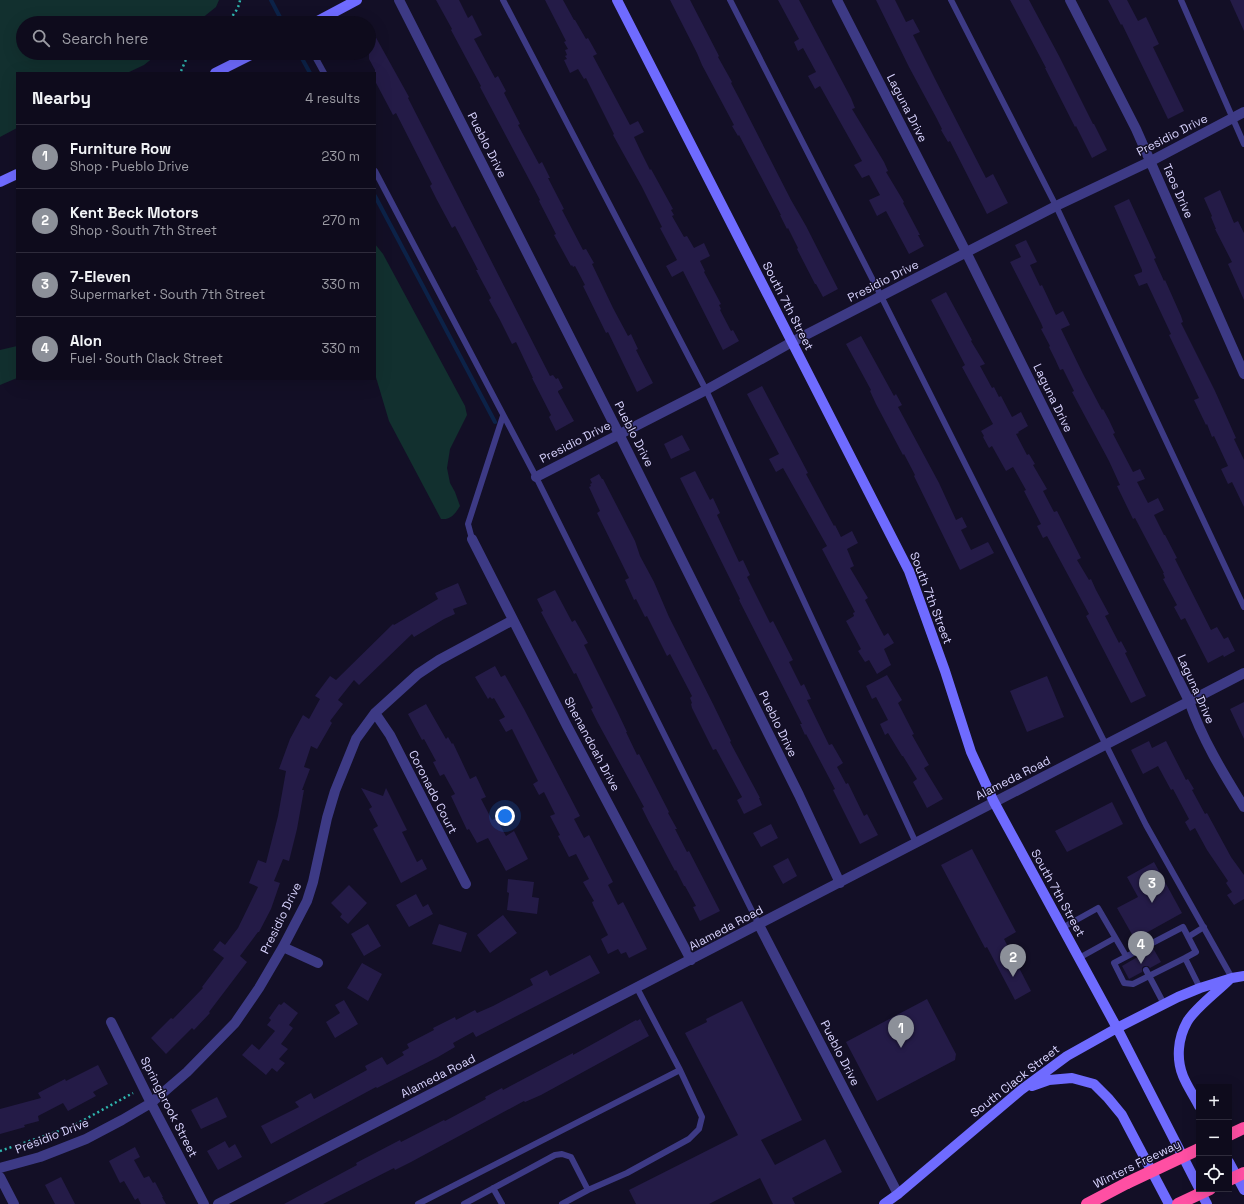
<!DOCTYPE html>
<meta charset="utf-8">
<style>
body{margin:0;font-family:"Space Grotesk",sans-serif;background:#1c1929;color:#f1f3f6}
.controls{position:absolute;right:12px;bottom:12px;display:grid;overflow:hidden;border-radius:0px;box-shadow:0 4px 16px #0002}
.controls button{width:36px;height:36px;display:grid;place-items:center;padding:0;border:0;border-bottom:1px solid #2e2b3b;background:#0e0b1c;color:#f1f3f6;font:20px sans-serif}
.you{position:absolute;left:505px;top:816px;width:14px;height:14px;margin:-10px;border:3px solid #fff;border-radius:50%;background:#1a73e8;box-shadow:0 0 0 6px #1a73e833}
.badge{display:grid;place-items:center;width:26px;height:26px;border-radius:50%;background:#8c9099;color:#fff;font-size:13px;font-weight:700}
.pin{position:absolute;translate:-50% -33px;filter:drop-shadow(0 1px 2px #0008)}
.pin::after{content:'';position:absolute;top:21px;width:14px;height:12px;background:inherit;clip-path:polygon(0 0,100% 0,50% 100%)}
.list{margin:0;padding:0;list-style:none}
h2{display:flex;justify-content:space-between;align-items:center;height:52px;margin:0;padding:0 16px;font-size:17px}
h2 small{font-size:13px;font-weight:400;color:#9b9ba3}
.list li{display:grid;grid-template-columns:26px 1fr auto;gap:12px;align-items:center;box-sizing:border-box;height:64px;padding:0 16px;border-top:1px solid #2e2b3b}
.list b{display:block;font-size:15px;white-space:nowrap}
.list p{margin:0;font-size:13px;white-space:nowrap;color:#9b9ba3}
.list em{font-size:13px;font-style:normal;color:#9b9ba3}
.icon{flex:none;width:22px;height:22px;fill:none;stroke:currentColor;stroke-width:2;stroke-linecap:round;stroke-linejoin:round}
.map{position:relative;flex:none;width:1244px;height:1204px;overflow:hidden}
.search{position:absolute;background:#0e0b1c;box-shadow:0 4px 16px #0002;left:16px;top:16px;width:360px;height:44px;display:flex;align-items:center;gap:10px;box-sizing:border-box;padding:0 14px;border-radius:22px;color:#9b9ba3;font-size:15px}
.panel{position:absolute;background:#0e0b1c;box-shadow:0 4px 16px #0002;left:16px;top:72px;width:360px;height:308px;border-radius:0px}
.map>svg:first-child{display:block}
.green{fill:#12302f}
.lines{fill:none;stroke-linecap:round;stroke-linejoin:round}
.stream{stroke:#0c2248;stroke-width:4}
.building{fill:#241b47}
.path{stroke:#2fb8b0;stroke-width:2.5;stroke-dasharray:2 3;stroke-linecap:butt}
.lane{stroke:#3d3a85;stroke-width:6}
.street{stroke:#3d3a85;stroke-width:10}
.secondary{stroke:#6f6bff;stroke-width:10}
.highway{stroke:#ff4fa3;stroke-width:12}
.highway-bridge{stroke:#ff4fa3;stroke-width:12}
.labels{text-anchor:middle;stroke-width:3;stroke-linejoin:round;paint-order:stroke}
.street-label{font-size:12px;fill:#d9d4ff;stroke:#130f26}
</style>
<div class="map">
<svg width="1244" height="1204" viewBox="0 0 1244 1204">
<rect width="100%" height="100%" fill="#130f26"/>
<path class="green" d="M0,0H219L216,7L196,23H23V53H159L144,65L127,73H17V128L0,137Z
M375,244L383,254L465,406L467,415L450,449L447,468L450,483L455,492L460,506C455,514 451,520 441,519L389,421L375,374Z
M17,346V378L0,385V350Z"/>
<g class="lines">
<path class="stream" d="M271,0L283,23
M299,53L310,73
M375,196L495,422"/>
</g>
<path class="building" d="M436,0H459L468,18L472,15L482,35L474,39L495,78L498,76L506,91L504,93L520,124L518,125L539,164L542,162L550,178H548L564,209L562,210L583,250L586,249L594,263L592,264L613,308L628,336L631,334L638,349L636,350L653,383L637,392L608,332L606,333L583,286L585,285L575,266L573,267L572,265L571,266L554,235L556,234L539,201L540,200L480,87L481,86L451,30L452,29Z
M545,0H563L574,20H575L586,39L588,38L597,54L593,56L630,125L638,121L644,132L634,137L641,152L650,170L651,169L673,209L671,210L674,215L672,216L684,237L687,236L694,248L704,243L710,256L700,261L705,271L704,272L721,304L719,305L721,309L720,310L731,331L733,330L739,341L723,350L683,271L672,277L666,266L677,260L660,228L662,227L642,187L613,135L614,134L586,78L584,79L578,69L570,73L564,60L567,59L565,56L567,55L565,50L568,49L564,42L566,41Z
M670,0H690L719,56L718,57L732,82L731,83L740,100L791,200L806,226L838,289L823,297L816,284H815L797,249L798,248L788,228L787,229L780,215H781L739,135L738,136L732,126L734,125L702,65L697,53Z
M778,0H799L851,98L855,108L852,109L884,162L888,171L886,172L904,202L903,203L920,235H918L924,246L909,254L886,211L877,216L869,200L880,195L869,175L862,178L854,165L862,161L820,86L815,89L808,76L816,72L815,70L803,48L798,51L794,42L799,39Z
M876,0H895L906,22L913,19L920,32L913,35L935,79L986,178L993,174L1008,203L987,214L950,141L948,142L941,130L942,129L937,119L909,67Z
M1010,0H1029L1059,56L1093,124H1094L1107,150L1092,158L1076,126L1075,127L1045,68H1046Z
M1108,0H1127L1138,21L1146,17L1159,44L1153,47L1184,111L1168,119L1122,24L1121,25Z
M1230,0H1244V31Z
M369,25L409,97L408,98L550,376L553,375L556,379L558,378L563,388L558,391V392L574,421L556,431L549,417L551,415L532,378H533L516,342L512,344L500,320L489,300L491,298L476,270H478L455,226L452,228L437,200L430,186L432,184L396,113L393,115L375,81V70L369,59Z
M1220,190L1234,223L1238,221L1244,233V300L1228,264L1232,262L1215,229H1216L1211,217L1212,216L1204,198Z
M1129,199L1156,258L1154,259L1164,281L1165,280L1181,316L1183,322L1181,323L1215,391L1236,438L1234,439L1244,460V507L1232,482L1228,484L1221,469L1228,466L1214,436L1212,437L1207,424L1206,425L1194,400L1199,398L1169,335L1171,334L1147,283L1139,286L1134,275L1142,272V270L1114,206Z
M1026,240L1037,262L1030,265L1040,286L1042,285L1056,315L1063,311L1070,325L1061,329L1083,374L1102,410L1103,409L1109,420L1115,433L1113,434L1133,472L1140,469L1145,479L1137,482L1148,503L1158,498L1164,510L1154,515L1164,535H1165L1177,558L1175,559L1211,630L1217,627L1224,639L1228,637L1235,651L1224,657L1223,655L1208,663L1185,618L1181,620L1174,607L1177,605L1163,579L1165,578L1163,573H1164L1135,518L1133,519L1117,486L1120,485L1109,461L1072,392L1074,391L1063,369L1060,370L1055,359L1049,347L1050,346L1041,329L1043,328L1041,323L1010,262L1021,257L1015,245Z
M946,292L972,340L971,341L985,364L980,366L992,388L994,387L999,397L1001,396L1012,417L1021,412L1028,426L1018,432L1019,433L1016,434L1027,455L1029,454L1035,464L1033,465L1047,489L1043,491L1054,512L1057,511L1081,558L1077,560L1089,580L1091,579L1096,590L1109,614L1105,616L1119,643L1121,641L1127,652L1125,653L1146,696L1131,703L1086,616L1089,614L1047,536L1043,538L1037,526L1041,524L1024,491L1026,490L1013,467L1006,471L992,446L989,448L983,437L984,436L981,431L993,424L962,367L965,365L931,300Z
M861,336L894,396L896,394L902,405L898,407L939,483L956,520L962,517L967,527L961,530L971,550L988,542L994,553L960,570L914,476L915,475L904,454L903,455L876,404L870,391L871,390L846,344Z
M762,386L808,473L806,474L834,526L835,525L841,537L852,531L858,543L847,549L854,566L850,568L868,598L865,600L884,636L888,633L894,643L884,649L891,665L877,674L869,660L865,662L858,651L861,649L846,621L854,616L853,613L855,612L822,549L827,546L783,468L776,472L769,459L779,454L747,394Z
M682,435L690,450L671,459L664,444Z
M695,471L710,500L713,498L720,513L717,515L739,562L743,560L750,575L747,577L770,623L773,621L793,660L789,662L801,686L804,684L811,699L807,700L829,745L832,744L843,763L837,767L846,784L848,783L864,816L867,814L878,835L860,844L833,790L835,789L806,734L805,735L800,724H802L739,600L740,599L680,478Z
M599,474L602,479H603L635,541L640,556L654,582L669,617L713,704L731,741L730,742L760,798H759L762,805L744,814L737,800L742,797L716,749L713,750L692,708L691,704L692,703L690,698L692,696L670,654L667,656L647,616L645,617L636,599L634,600L625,580L629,578L597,513L600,511L589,487L591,486L590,484L592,483L590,479Z
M458,583L467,604L453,609L455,614L444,619L414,637L412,634L359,685L354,680L338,700L343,704L330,721L332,723L317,749L311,746L304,767L310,769L302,790H304L297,829L289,861L283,859L274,881L280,883L271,909L259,932H258L240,956L247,962L209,1012L210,1013L194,1030L192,1028L166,1054L151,1038L171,1018L173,1019L203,988L202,987L224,958L213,950L220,941L225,945L238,928L258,887L249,883L258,860L266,863L278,816L286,771L279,769L290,739L303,715L309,719L320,699L315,696L330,676L336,680L393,624L394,625L438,599L435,593Z
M555,590L572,622L575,620L588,643L584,645L618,713L627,732H626L637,755L639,754L669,812L668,813L677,829H675L687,852L689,851L720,911L700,921L693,907L696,906L685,886H684L676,870L675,871L649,822L642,808L644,807L598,723L591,709L593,708L583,688L576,673L574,674L541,612L543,611L537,599Z
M495,666L501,677L505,675L524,709L580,816L574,819L584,838L589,835L613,882L608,885L618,905L623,902L647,949L629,958L626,952L621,954L618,949L608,954L601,939L608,935L593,905L592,902L594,901L583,882L589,879L576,854L569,857L558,836L560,835L550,816L555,814L544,792L539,795L533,784L538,781L512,729L506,732L499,720L505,717L494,698L492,699L490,697L488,699L475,677Z
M887,675L902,700L898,703L914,734L912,735L929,765L924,768L943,799L927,808L913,782L917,779L903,756H902L888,733L885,735L880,724L888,720L876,697L872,699L866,686Z
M1047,676L1064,717L1027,732L1010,691Z
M1244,702V739L1230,709Z
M426,704L446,739L448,737L452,744L453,743L470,779L476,776L486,797L481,799L492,820L496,818L506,836L514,831L528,859L506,871L488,838L477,843L469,829L467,830L451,796L455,794L444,774L440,776L433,762L436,761L424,739L422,740L408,714Z
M1149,741L1152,748L1166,741L1186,780L1188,779L1194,789L1192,790L1205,814L1207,813L1231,857L1244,875V899L1234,905L1227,895L1232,892L1226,883L1228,881L1207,850L1195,828L1190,831L1185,822L1189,819L1173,789L1171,790L1158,766L1143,774L1131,750Z
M361,788L383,796L386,788L407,830L402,832L417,862L422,859L427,869L401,883L373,829L378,826L369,809L372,807Z
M1112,802L1123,824L1067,852L1055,831Z
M771,824L778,838L761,847L753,833Z
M972,849L1016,932L1004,939L1031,991L1015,1000L987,947L985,948L941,865Z
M788,858L797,876L783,884L773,866Z
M1154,862L1182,913L1146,933L1149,940L1138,945L1117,908L1138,897L1127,877Z
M508,879L534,882L532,897L539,898L537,914L507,910L509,893L507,892Z
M349,885L367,903L348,924L340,917L342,914L331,903Z
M416,894L423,907L428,904L433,914L409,927L396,905Z
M503,915L517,933L490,953L477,935Z
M368,924L381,946L364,956L351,934Z
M439,924L467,933L461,952L432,944Z
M1153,948L1161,962L1150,968L1148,966H1144L1142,968V972L1129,979L1122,966Z
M590,955L600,973L476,1037L473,1032L453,1043L455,1047L438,1057L377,1088L376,1087L271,1144L261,1126L299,1107L295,1102L311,1093L314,1099L367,1070L365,1066L382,1057L387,1065L404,1055L402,1052L409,1048L407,1044L434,1030L433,1028L455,1017L456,1020L475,1010L477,1013L493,1006L533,985L530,979L547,970L550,976Z
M362,963L382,974L368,1001L347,988Z
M927,999L956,1054L955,1060L877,1101L846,1042Z
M344,1000L358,1024L335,1038L326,1022L340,1013L335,1005Z
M742,1001L802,1120L761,1140L775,1165L825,1139L842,1172L792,1198L795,1204H773L760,1178L709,1204H636L629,1190L738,1135L685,1033L707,1022L706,1019Z
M284,1002L298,1013L289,1025L293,1028L281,1044L288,1049L279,1059L285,1063L277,1072L272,1068L266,1075L242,1055L252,1044L259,1050L275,1031L267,1025L271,1020L269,1018L279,1004L281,1005Z
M640,1019L649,1036L541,1095L525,1102L524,1101L411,1162L395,1170L394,1168L323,1204H284L357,1165L356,1163L400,1140L401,1142L444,1120L445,1121L486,1099L485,1097L502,1088L503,1090L573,1053V1055L636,1020L637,1021Z
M98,1065L108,1084L93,1092L96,1096L68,1111L63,1103L38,1116L39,1121L24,1125L25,1127L0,1134V1109L41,1098L38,1093L65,1079L66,1081Z
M217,1097L227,1117L201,1129L191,1110Z
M225,1141L229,1148L235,1144L242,1157L218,1170L207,1151Z
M135,1147L140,1157L134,1160L144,1178L149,1176L153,1183L155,1182L163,1197H162L166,1204H141L138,1198L135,1200L124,1181L120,1183L109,1161Z
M61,1177L75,1204H55L45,1185Z"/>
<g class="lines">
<path class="path" d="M226,23C232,17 239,9 240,0
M181,71L189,53
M0,1151L71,1127L133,1093"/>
<path class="lane" d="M503,0L706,390L916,843
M730,0L881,296L1146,825L1232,978
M951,0L1056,206L1244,607
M1181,0L1244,144
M313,53L324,73
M375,171L536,477L759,925
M472,539L468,524L503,416
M1062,928L1098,908L1126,956
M1188,937L1204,927
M1079,958L1115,938
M1185,958L1133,984L1124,983L1114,963L1183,927L1196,952L1185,958L1200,988
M1146,970L1164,1004
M493,1188L502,1204
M418,1204L680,1070L637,988
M464,1204L555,1155L562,1154L571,1157L588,1190L627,1173L689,1139L699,1129L702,1117L680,1070
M562,1204L588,1190"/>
<path class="street" d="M399,0L619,434L799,795L840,883
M837,0L966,252L1189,701C1202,739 1223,773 1244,807
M1070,0L1136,129L1244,374
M536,477L706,390L792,342L1056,206L1151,161L1244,112
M472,539L567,726L691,960
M375,713L390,735L466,884
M759,925L898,1194
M283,947L318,963
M111,1022L151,1103L204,1204
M0,1168L40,1157L86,1139L122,1120L151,1103L187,1072L235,1023L259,988L283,947L307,901L313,882L327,818L335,791L356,739L375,713L418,674L439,660L513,620
M0,1177L14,1204
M218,1204L1244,673"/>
<path class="secondary" d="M617,0L909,571L945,671L971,752L994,802L1117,1028L1199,1188
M314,23L357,0
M215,73L255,53
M0,182L17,174
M1032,1086L1049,1080L1072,1078L1094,1084L1108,1098L1122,1115L1169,1204
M1199,1106C1194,1096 1187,1086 1183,1076C1176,1059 1178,1038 1187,1022C1194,1009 1218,991 1229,980
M1229,1162L1244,1190
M1199,1189L1207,1204
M884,1204L898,1194L1021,1090L1067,1056L1117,1028L1178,997L1200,988L1232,978L1244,976"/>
<path class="highway" d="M1229,1135L1244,1128
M1087,1204L1127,1183"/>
<path class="highway-bridge" d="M1229,1180L1244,1173
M1127,1183L1199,1149
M1178,1204L1210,1189"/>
</g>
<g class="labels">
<g class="street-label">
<text transform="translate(907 108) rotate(63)" y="4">Laguna Drive</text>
<text transform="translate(1172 135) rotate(-27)" y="4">Presidio Drive</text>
<text transform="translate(487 145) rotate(63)" y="4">Pueblo Drive</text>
<text transform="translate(1178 191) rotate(66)" y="4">Taos Drive</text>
<text transform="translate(883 281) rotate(-27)" y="4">Presidio Drive</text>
<text transform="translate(788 306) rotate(63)" y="4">South 7th Street</text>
<text transform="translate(1053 398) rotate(64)" y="4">Laguna Drive</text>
<text transform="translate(634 434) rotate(63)" y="4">Pueblo Drive</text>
<text transform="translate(575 442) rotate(-27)" y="4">Presidio Drive</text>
<text transform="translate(931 598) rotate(69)" y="4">South 7th Street</text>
<text transform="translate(1196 689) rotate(66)" y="4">Laguna Drive</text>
<text transform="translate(778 724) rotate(64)" y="4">Pueblo Drive</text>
<text transform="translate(592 744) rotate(62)" y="4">Shenandoah Drive</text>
<text transform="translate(1013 778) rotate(-27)" y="4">Alameda Road</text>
<text transform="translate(433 792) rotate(63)" y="4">Coronado Court</text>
<text transform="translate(1058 893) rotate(61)" y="4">South 7th Street</text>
<text transform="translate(281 918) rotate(-64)" y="4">Presidio Drive</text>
<text transform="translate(726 928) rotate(-28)" y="4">Alameda Road</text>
<text transform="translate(840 1053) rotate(63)" y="4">Pueblo Drive</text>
<text transform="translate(438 1076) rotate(-27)" y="4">Alameda Road</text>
<text transform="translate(1015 1081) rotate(-38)" y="4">South Clack Street</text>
<text transform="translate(169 1107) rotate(63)" y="4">Springbrook Street</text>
<text transform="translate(52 1136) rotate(-21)" y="4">Presidio Drive</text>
<text transform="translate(1137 1164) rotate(-26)" y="4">Winters Freeway</text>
</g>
</g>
</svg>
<div class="controls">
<button>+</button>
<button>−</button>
<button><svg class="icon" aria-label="locate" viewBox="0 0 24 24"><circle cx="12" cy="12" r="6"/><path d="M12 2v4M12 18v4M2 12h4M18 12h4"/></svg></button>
</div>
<div class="you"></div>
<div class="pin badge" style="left:901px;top:1048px">1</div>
<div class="pin badge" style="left:1013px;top:977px">2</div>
<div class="pin badge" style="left:1152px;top:903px">3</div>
<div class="pin badge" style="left:1141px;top:964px">4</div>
<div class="search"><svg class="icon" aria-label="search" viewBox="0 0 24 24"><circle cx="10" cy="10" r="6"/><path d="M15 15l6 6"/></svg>Search here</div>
<section class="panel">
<h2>Nearby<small>4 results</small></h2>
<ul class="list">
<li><span class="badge">1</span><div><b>Furniture Row</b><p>Shop · Pueblo Drive</p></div><em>230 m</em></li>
<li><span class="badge">2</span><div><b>Kent Beck Motors</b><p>Shop · South 7th Street</p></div><em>270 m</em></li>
<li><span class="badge">3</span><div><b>7-Eleven</b><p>Supermarket · South 7th Street</p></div><em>330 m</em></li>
<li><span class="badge">4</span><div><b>Alon</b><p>Fuel · South Clack Street</p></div><em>330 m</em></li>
</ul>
</section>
</div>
